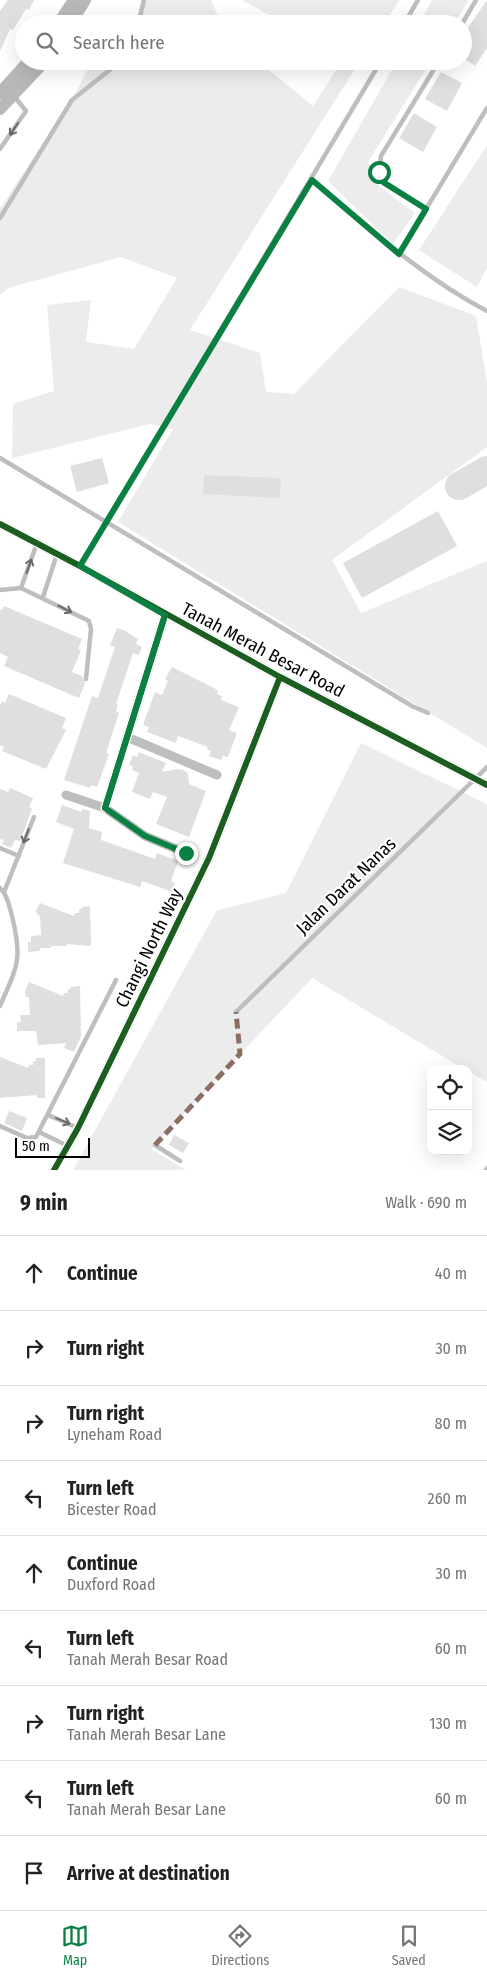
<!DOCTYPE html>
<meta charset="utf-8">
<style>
body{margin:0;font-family:"Fira Sans Condensed",sans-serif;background:#f6f6f6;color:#222}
.controls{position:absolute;right:15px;bottom:15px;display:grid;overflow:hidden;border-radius:10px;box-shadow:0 5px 20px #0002}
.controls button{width:45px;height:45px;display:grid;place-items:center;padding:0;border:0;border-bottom:1px solid #e0e0e0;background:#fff;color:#222;font:25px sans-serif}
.scale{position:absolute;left:15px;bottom:12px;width:75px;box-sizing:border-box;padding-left:5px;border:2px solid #000;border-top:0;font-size:14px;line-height:18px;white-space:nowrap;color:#000;-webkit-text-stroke:4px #fff;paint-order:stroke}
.stop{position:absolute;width:15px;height:15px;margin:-11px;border:4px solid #0b8043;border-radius:50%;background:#fff}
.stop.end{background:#0b8043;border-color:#fff;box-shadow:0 1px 5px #0008}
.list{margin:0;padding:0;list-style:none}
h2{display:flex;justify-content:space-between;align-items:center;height:65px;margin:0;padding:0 20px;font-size:21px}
h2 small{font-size:16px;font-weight:400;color:#767676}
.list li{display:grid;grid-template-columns:32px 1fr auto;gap:15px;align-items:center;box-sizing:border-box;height:75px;padding:0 20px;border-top:1px solid #e0e0e0}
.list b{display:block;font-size:19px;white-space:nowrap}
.list p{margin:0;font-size:16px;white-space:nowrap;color:#767676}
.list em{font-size:16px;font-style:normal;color:#767676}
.icon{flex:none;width:28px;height:28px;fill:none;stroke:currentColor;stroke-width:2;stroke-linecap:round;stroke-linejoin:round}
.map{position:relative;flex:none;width:487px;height:1170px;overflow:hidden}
.search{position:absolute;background:#fff;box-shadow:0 5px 20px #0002;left:15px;right:15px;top:15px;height:55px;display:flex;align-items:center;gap:12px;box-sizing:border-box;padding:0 18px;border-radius:28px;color:#767676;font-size:19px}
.sheet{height:740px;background:#fff}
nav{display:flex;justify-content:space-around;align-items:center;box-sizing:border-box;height:70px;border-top:1px solid #e0e0e0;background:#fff;font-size:14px;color:#767676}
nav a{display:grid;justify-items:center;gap:2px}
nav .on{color:#0b8043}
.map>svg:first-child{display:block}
.green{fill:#ececec}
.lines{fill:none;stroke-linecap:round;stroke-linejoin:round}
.stream{stroke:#bfbfbf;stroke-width:3}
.taxiway{stroke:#dedede;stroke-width:28}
.building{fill:#dfdfdf}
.lane{stroke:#bebebe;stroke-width:4.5}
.street{stroke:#bebebe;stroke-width:9}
.secondary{stroke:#b8b8b8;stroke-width:12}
.quiet{stroke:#8d6e63;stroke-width:5;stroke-dasharray:10 5;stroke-linecap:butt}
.cycleway-casing{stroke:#fff;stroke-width:9}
.cycleway{stroke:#1b5e20;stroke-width:6}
.oneway{stroke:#686868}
.route{stroke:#0b8043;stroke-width:6}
.labels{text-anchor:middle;stroke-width:4.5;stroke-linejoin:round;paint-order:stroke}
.street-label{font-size:18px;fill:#000;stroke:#fff}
</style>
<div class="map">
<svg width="487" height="1170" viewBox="0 0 487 1170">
<rect width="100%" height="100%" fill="#fff"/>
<path class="green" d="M144,0H211L222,24H138Z
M242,0H399L384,24H285Z
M432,0H469L454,24H419Z
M92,61H258L313,106L342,61H360L190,330L260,353L266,392L294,394L399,287L476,316L487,382V447L332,560L361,613L487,561V748L118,522L173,429L150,424L12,458L13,404L54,391L47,305L91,300L86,342L134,349L177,278L121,257L8,288L0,295V208L72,100Z
M397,61H431L368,162L380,187L415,213L393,244L328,181Z
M487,145V268L477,287L419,250Z
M361,743L487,804V1082L468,1071V1069H464L312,978L151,1149L186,1170H73L217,910L286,893Z"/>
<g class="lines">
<path class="stream" d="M485,1170L487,1167"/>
<path class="taxiway" d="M459,486L487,470"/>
</g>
<path class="building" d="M8,0H34L29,10L26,9L13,30L10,29L0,51V11Z
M487,0V48L475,66L463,58V35Z
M441,72L462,83L447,111L425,99Z
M414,113L437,127L423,152L399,138Z
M102,458L109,483L77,492L70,466Z
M204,475L281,478L280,498L203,494Z
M438,511L457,546L362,598L343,563Z
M4,606L82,639L78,649L81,650L72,672L82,676L85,683L79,698L4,666L8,657L0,653V609L2,610Z
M117,628L128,632V633L138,639L136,644L142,647L139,655L133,653L116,704H118L116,712L119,713L106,753L109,754L97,787L91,785L90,788L64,780L92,696L98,698L115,647L110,645Z
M172,667L214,688L218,691L217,694L222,696L221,700L239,707L229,730L237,733L228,757L223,756L221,760L209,756L211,751L207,749L208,747L178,736L176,743L147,732L149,727L143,725L155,692L162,695L168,681L165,679Z
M9,694L66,718L62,728L66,730L46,769L2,751L4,747L0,745V706L2,701L5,703Z
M139,752L166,763L162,772L178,769L183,770L188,773L189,784L206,791L189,837L156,824L167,797L153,792L150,799L132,792L139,773L132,770L133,766L129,765L133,755L137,757Z
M10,788L33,798L29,807L32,809L20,841L15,840L11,848L2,844L4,840L0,839V789L8,792Z
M62,805L81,812L82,809L90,811L89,828L102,832L101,840L155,859L157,853L178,861L171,881L175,883L172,892L142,881L140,887L63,863L74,829L56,822Z
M40,903L74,916L75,913H79V909H82V907L90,906L91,946L67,944V946H51V948H40V951L28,952V942H31V936L41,935L40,916L37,914L36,911Z
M29,982L63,996L64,993H68V989H71V987L80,986L81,1036L74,1052L64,1048L66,1043L38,1045L36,1031H17V1022H21L20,1015H30L29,997H26L25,991Z
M0,1057L28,1068L29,1065H33V1061H36V1058H45V1098H37V1095L0,1098Z
M9,1111L27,1118L22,1131L4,1123Z
M174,1135L189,1143L183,1153L169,1145Z"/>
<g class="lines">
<path class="lane" d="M138,24L144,0
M404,24L418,0
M462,24L476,0
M0,149L26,111L14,96
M312,180C368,227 422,277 487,311
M426,209L383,182L379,172L381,156L439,61
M0,218L72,100L121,61
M399,254L487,108
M0,458L412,706L428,713
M80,566L381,61
M21,588L37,543
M0,590L21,588L89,621L91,629L86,679
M43,597L57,554
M0,848L19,856
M0,888C8,896 9,906 12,916C23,961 17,966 0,1006
M4,892L34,817
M236,1012L487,767
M48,1115L78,1128
M0,1126L27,1138L36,1137L116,980
M39,1132L68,1146
M155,1145L180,1161"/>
<path class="street" d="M0,524L80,566L280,677L487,785
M127,737L217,775
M66,795L105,808L145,836L186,853
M105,808L165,615
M54,1170L78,1128L209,858L280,677"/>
<path class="secondary" d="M58,24L74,0
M70,24L85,0
M0,93L29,61
M0,109L45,61"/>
<path class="quiet" d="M155,1145L240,1054L236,1012"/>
<defs>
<path id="cycleway" d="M0,524L80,566L280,677L487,785
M105,808L165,615
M54,1170L78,1128L209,858L280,677"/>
</defs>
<use href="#cycleway" class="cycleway-casing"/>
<use href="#cycleway" class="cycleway"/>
</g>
<defs><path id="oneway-shaft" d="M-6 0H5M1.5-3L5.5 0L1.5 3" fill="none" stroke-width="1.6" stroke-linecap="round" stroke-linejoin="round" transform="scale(1.25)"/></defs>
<g class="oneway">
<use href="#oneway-shaft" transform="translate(14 129) rotate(124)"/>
<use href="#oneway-shaft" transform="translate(29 566) rotate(-71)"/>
<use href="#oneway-shaft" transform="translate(65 609) rotate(27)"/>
<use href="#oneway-shaft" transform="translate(26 836) rotate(111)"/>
<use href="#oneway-shaft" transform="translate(63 1121) rotate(23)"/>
</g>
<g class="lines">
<path class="route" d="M186,853L145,836L105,808L165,615L80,566L312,180L399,254L426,209L383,182L379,172"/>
</g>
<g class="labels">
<g class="street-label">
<text transform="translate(263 650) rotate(28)" y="6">Tanah Merah Besar Road</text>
<text transform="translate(346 886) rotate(-44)" y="6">Jalan Darat Nanas</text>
<text transform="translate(149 948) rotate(-64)" y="6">Changi North Way</text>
</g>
</g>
</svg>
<div class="controls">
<button><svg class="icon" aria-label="locate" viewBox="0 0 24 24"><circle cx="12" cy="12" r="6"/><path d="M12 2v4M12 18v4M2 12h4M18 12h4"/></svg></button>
<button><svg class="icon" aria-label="layers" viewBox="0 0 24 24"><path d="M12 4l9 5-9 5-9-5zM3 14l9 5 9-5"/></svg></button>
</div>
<div class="scale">50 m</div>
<div class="stop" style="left:379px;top:172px"></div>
<div class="stop end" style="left:186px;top:853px"></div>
<div class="search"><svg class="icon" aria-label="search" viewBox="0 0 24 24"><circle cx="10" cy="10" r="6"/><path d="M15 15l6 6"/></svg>Search here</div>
</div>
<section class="sheet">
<h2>9 min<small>Walk · 690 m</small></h2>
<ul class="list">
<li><svg class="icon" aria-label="ahead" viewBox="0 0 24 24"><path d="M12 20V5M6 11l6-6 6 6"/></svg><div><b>Continue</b></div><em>40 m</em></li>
<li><svg class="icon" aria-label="right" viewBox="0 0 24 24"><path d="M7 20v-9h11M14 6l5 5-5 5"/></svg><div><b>Turn right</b></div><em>30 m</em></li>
<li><svg class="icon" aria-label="right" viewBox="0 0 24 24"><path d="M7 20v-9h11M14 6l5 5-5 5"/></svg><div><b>Turn right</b><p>Lyneham Road</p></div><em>80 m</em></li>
<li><svg class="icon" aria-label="left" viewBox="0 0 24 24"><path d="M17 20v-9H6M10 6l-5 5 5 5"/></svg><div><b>Turn left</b><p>Bicester Road</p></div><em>260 m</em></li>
<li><svg class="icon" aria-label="ahead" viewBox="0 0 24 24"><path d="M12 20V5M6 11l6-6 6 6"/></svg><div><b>Continue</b><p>Duxford Road</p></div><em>30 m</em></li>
<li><svg class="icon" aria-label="left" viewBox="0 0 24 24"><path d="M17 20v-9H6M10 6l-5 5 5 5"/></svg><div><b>Turn left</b><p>Tanah Merah Besar Road</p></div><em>60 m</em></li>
<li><svg class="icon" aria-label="right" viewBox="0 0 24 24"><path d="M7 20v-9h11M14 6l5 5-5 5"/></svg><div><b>Turn right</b><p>Tanah Merah Besar Lane</p></div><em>130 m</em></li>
<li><svg class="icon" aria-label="left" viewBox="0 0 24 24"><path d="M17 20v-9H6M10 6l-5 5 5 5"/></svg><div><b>Turn left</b><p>Tanah Merah Besar Lane</p></div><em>60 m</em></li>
<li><svg class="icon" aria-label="arrive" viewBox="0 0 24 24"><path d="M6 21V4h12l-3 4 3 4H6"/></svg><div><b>Arrive at destination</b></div></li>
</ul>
</section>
<nav>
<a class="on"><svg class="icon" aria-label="map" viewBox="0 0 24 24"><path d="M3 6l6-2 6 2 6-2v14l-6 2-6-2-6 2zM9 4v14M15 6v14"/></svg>Map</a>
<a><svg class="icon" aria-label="directions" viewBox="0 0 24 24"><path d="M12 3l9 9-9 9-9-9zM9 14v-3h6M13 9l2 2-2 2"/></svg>Directions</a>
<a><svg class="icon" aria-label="saved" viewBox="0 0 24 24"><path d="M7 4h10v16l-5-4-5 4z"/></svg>Saved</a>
</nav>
